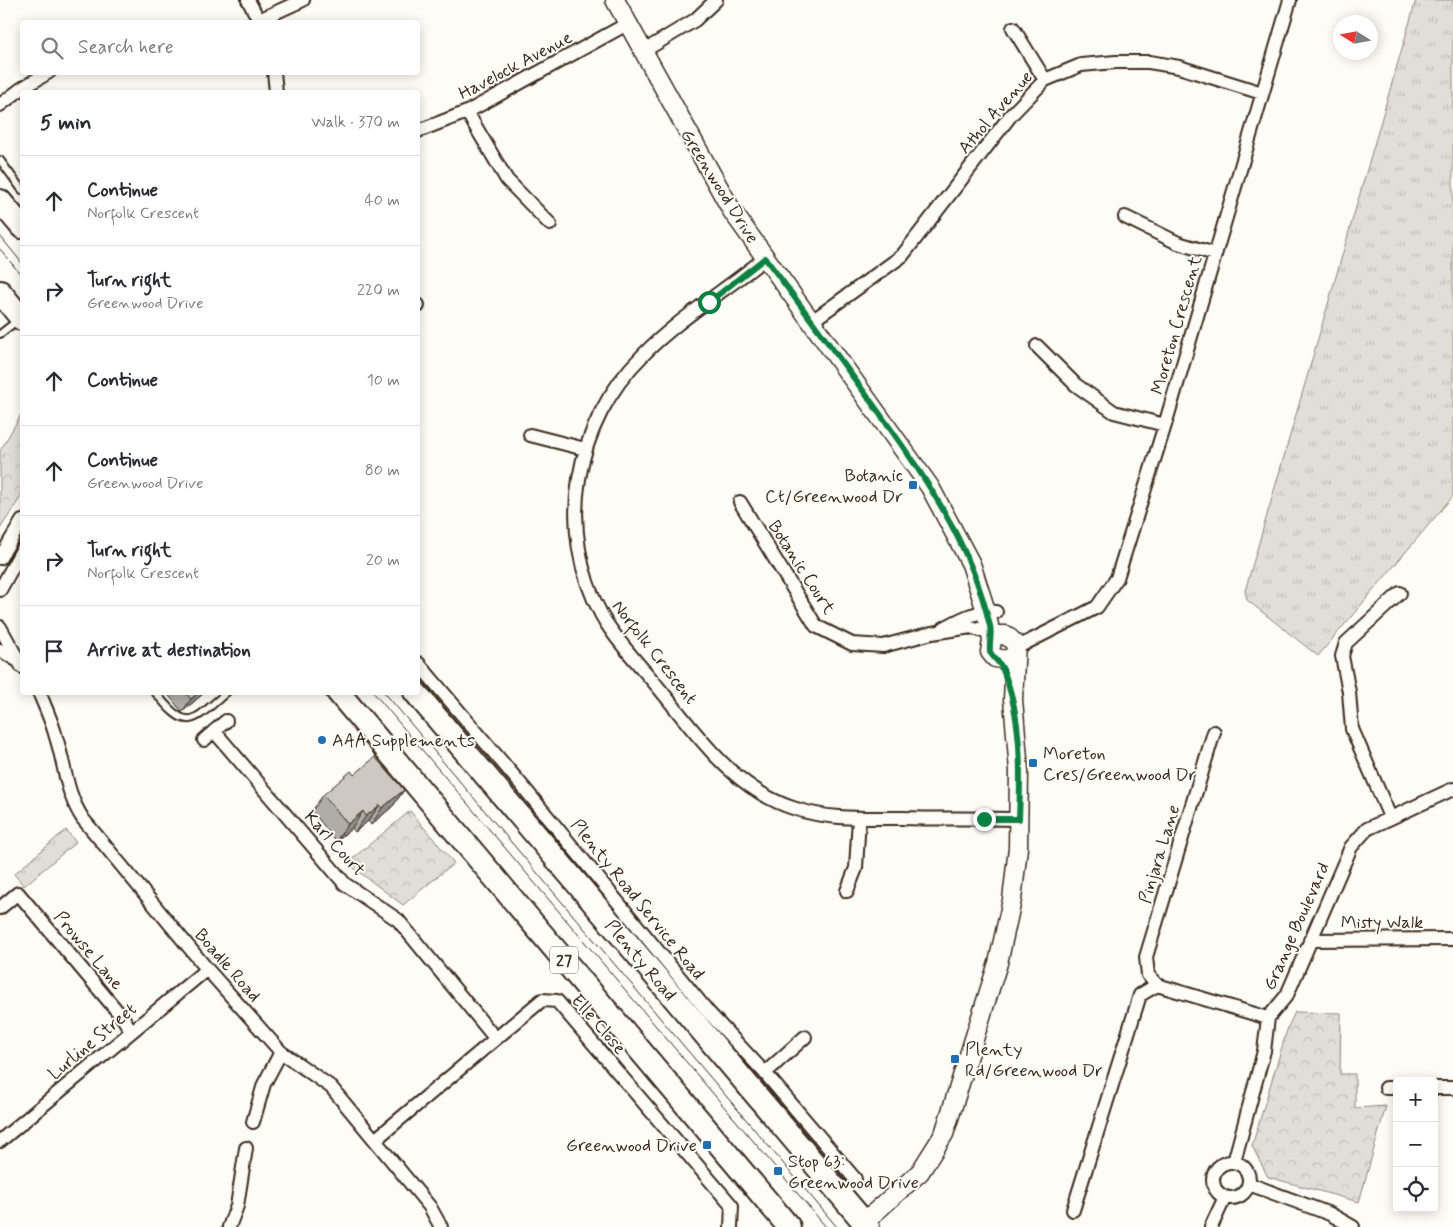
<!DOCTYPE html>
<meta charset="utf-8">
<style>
body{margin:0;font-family:Mynerve,sans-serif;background:#f7f7f7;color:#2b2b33}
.controls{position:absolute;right:15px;bottom:15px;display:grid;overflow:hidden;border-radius:5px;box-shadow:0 2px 12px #0003}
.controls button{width:45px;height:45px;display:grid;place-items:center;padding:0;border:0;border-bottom:1px solid #e1e1e2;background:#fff;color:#2b2b33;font:25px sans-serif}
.compass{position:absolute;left:1333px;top:15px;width:45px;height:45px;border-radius:50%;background:#fff;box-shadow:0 2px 12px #0003;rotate:281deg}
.stop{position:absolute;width:15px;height:15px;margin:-11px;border:4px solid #0b8043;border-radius:50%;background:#fff}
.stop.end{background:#0b8043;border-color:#fff;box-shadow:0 1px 5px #0008}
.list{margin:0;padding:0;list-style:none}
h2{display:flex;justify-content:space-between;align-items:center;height:65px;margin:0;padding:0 20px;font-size:21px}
h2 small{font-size:16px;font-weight:400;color:#7c7c81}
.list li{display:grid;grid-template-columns:32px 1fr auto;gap:15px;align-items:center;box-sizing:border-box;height:90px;padding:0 20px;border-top:1px solid #e1e1e2}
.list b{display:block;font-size:19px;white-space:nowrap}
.list p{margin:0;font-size:16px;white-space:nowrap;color:#7c7c81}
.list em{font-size:16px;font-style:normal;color:#7c7c81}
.icon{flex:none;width:28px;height:28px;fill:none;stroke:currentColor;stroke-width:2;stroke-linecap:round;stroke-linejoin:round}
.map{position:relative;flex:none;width:1453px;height:1227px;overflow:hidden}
.search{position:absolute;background:#fff;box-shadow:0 2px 12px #0003;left:20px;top:20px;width:400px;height:55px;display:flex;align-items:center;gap:12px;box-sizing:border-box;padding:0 18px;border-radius:5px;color:#7c7c81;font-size:19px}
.panel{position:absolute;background:#fff;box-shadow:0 2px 12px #0003;left:20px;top:90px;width:400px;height:605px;border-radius:5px}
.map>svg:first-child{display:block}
.grass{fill:url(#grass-tufts);stroke:#8e847a}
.park{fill:url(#park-crowns);stroke:#8e847a}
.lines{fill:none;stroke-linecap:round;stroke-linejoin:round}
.lane-casing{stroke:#3b2a1e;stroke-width:10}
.street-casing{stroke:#3b2a1e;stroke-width:16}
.secondary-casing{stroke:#3b2a1e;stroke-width:21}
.highway-casing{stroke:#3b2a1e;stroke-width:26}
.lane{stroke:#fdfcf7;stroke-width:6}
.street{stroke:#fdfcf7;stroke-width:12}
.secondary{stroke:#fdfcf7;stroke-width:18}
.highway{stroke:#fdfcf7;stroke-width:22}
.tram{stroke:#3b2a1e;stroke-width:1}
.wall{fill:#b0aca7;stroke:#3b2a1e}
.shaded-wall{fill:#908c88;stroke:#3b2a1e}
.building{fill:#cdc8c2;stroke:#3b2a1e}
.route{stroke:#0b8043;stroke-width:6}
.poi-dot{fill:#1f6fb2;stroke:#fdfcf7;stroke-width:2}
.labels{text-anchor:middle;stroke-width:4;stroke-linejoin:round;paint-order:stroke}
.shield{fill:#fdfcf7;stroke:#75695f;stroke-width:1}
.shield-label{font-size:16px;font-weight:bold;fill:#3b2a1e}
.street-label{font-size:18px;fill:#3b2a1e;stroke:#fdfcf7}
.poi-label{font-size:18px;fill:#3b2a1e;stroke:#fdfcf7;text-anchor:start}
</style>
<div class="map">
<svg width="1453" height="1227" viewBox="0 0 1453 1227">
<defs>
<pattern id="grass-tufts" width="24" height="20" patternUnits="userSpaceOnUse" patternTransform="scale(1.25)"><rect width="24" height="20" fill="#e1ded7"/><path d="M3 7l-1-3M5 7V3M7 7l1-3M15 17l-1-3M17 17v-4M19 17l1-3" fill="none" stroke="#c2bfb8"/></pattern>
<pattern id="park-crowns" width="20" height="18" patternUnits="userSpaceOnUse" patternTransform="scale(1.25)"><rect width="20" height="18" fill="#e1ded7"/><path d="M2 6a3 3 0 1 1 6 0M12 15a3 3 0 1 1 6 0" fill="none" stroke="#c2bfb8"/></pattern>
</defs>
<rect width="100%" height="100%" fill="#fdfcf7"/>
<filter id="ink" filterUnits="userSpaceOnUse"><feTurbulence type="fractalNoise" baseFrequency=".02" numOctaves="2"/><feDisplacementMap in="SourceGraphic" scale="10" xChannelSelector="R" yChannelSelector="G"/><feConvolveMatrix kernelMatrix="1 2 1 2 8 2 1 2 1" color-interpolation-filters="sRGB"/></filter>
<g filter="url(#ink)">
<path class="grass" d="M1416,0H1453V496L1318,656L1247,600L1245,591Z
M66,830L76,842L24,886L14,874Z"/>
<path class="park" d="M22,413V495L0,529V451Z
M410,811L454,863L403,905L347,863Z
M1295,1012L1341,1013L1340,1074H1355V1108L1386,1106L1359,1202L1268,1177L1252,1146L1288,1027Z"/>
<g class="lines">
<defs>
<path id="lane" d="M0,160L22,190
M0,334L18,320
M155,692C188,733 191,723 227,692"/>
<path id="street" d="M248,0L260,22
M259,20L303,0
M1013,28L1045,80
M642,52L695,20L716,0
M274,72L276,92
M0,105L21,89L49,72
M467,112L507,180L550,224
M418,131L467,112L627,24
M1125,217L1178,243L1215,254
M765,258C725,291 679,318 643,355C574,423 555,530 602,616C617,642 639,664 658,687C697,734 732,788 793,808C828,820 864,818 901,818C940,819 980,818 1019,819
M418,306V305
M812,321L902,256L1011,115L1045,80L1081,65L1116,62H1149L1179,67L1262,93
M1037,346L1076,385L1114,412L1165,425
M530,435L585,449
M740,502L816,626L852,644L883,646L932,633L971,627L991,634
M0,558L22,521
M0,590L22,550
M0,627L22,667
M944,628C961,619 976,610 996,612
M1016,648L1097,607L1117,578L1165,425L1290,0
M0,650L18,661
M418,663L524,788L709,1013L765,1073L855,1179
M39,692C45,707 52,721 56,737C65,765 66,794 83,819L207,969L281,1052L331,1087L430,1207L441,1227
M214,731L345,884L398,920L495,1038
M204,740L226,721
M1390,817L1352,729L1349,692L1342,656L1346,643L1400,593
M847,891L856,868L859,818
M0,908L18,893L123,1018L131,1031
M1310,940L1453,939
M1157,985L1148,975L1146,957L1214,732
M765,1073L805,1037
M1386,1088H1397
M1434,1088H1453
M253,1122L264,1084L281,1052
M376,1139L542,1000L557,1001L732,1206L731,1227
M0,1141L207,969
M1213 1180a18 18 0 1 1 36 0a18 18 0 1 1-36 0Z
M1234,1162L1264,1051L1268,1018L1287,995L1351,847L1367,829L1453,789
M1249,1184L1330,1214L1353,1227
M1073,1210L1140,995L1157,985L1268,1018
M229,1227L237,1206L246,1148
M1211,1227L1225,1197"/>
<path id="secondary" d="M615,0L732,211L930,487L971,564L986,611L992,640
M864,1222L920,1172L944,1134L998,963L1012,900L1018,848L1019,771L1013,699L1016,644L1006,635H998L992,640L990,652L995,658L1007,660L1014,655"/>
<path id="highway" d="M0,201L22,227
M0,292L22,319
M338,692L789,1227
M415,692L868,1227"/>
</defs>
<use href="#lane" class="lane-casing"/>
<use href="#street" class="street-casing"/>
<use href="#secondary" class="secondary-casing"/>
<use href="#highway" class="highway-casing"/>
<use href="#lane" class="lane"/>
<use href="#street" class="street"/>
<use href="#secondary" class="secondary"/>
<use href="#highway" class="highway"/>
<path class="tram" d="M0,236L22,263
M0,249L22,276
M373,692L826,1227
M384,692L837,1227"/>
</g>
<path class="wall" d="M166,692H205L182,712Z
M404,790L393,806L371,825L368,821L355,832L352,828L336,841L312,811L323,795Z"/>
<path class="shaded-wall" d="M199,692H205L182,712L191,699Z
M404,790L393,806L371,825L382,808Z
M380,805L368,821L355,832L366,816Z
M363,811L352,828L336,841L348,824Z"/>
<path class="building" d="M185,692H199L191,699Z
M375,757L404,790L382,808L380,805L366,816L363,811L348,824L323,795L351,771L354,775Z"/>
</g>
<g class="lines" filter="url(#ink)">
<path class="route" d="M709,302L765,258C800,304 833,350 867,396C918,467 970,538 990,626C992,635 989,643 990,652C994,659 1000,662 1003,670C1022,716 1021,770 1019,819H984"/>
</g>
<g class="poi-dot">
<rect x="908" y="480" width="10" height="10" rx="2.5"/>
<circle cx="322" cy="740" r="5"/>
<rect x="1028" y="758" width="10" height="10" rx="2.5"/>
<rect x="950" y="1054" width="10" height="10" rx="2.5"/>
<rect x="702" y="1140" width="10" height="10" rx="2.5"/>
<rect x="773" y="1166" width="10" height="10" rx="2.5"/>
</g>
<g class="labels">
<rect class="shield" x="550" y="946.5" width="28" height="27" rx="4"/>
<g class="shield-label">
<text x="564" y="966">27</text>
</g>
<g class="street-label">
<text transform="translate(515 65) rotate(-28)" y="6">Havelock Avenue</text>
<text transform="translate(995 112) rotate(-49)" y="6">Athol Avenue</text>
<text transform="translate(720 186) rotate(58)" y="6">Greenwood Drive</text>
<text transform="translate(1176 325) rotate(-74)" y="6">Moreton Crescent</text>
<text transform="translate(802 567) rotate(57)" y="6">Botanic Court</text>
<text transform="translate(655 652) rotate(52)" y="6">Norfolk Crescent</text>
<text transform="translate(335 843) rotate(48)" y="6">Karl Court</text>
<text transform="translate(1159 854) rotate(-73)" y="6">Pinjara Lane</text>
<text transform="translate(638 899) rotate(51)" y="6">Plenty Road Service Road</text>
<text x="1382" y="928">Misty Walk</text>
<text transform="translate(1296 926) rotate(-66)" y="6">Grange Boulevard</text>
<text transform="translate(89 950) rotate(50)" y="6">Prowse Lane</text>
<text transform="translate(641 960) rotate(50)" y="6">Plenty Road</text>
<text transform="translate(228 965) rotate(49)" y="6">Boadle Road</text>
<text transform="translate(599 1024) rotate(49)" y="6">Elle Close</text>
<text transform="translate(92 1041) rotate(-40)" y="6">Lurline Street</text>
</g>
<g class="poi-label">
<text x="903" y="481" text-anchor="end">Botanic<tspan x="903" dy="21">Ct/Greenwood Dr</tspan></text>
<text x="332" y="746">AAA Supplements</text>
<text x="1043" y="759">Moreton<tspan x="1043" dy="21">Cres/Greenwood Dr</tspan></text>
<text x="965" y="1055">Plenty<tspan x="965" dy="21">Rd/Greenwood Dr</tspan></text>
<text x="697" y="1151" text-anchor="end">Greenwood Drive</text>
<text x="788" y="1167">Stop 63:<tspan x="788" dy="21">Greenwood Drive</tspan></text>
</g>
</g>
</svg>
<div class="controls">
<button>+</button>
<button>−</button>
<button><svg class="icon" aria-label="locate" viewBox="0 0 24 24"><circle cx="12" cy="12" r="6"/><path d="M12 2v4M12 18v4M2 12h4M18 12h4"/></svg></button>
</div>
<svg class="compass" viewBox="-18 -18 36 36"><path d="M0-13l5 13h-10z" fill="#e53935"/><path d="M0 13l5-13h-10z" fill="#7c7c81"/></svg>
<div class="stop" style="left:709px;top:302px"></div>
<div class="stop end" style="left:984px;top:819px"></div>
<div class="search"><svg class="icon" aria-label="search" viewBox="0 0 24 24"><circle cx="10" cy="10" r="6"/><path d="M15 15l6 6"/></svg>Search here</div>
<section class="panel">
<h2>5 min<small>Walk · 370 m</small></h2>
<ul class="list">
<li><svg class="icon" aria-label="ahead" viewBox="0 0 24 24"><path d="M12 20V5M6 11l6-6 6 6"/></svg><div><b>Continue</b><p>Norfolk Crescent</p></div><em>40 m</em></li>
<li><svg class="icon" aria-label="right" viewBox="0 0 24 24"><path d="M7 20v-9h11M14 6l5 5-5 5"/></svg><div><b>Turn right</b><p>Greenwood Drive</p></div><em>220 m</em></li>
<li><svg class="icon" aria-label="ahead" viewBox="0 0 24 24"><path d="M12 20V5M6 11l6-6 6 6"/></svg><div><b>Continue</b></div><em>10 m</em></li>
<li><svg class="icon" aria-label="ahead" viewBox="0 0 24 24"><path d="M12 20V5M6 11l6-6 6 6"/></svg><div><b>Continue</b><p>Greenwood Drive</p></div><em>80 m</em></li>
<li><svg class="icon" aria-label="right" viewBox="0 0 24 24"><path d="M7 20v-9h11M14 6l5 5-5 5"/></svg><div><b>Turn right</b><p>Norfolk Crescent</p></div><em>20 m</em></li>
<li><svg class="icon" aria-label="arrive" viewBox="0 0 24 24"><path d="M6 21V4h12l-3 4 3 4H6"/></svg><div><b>Arrive at destination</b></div></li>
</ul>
</section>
</div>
